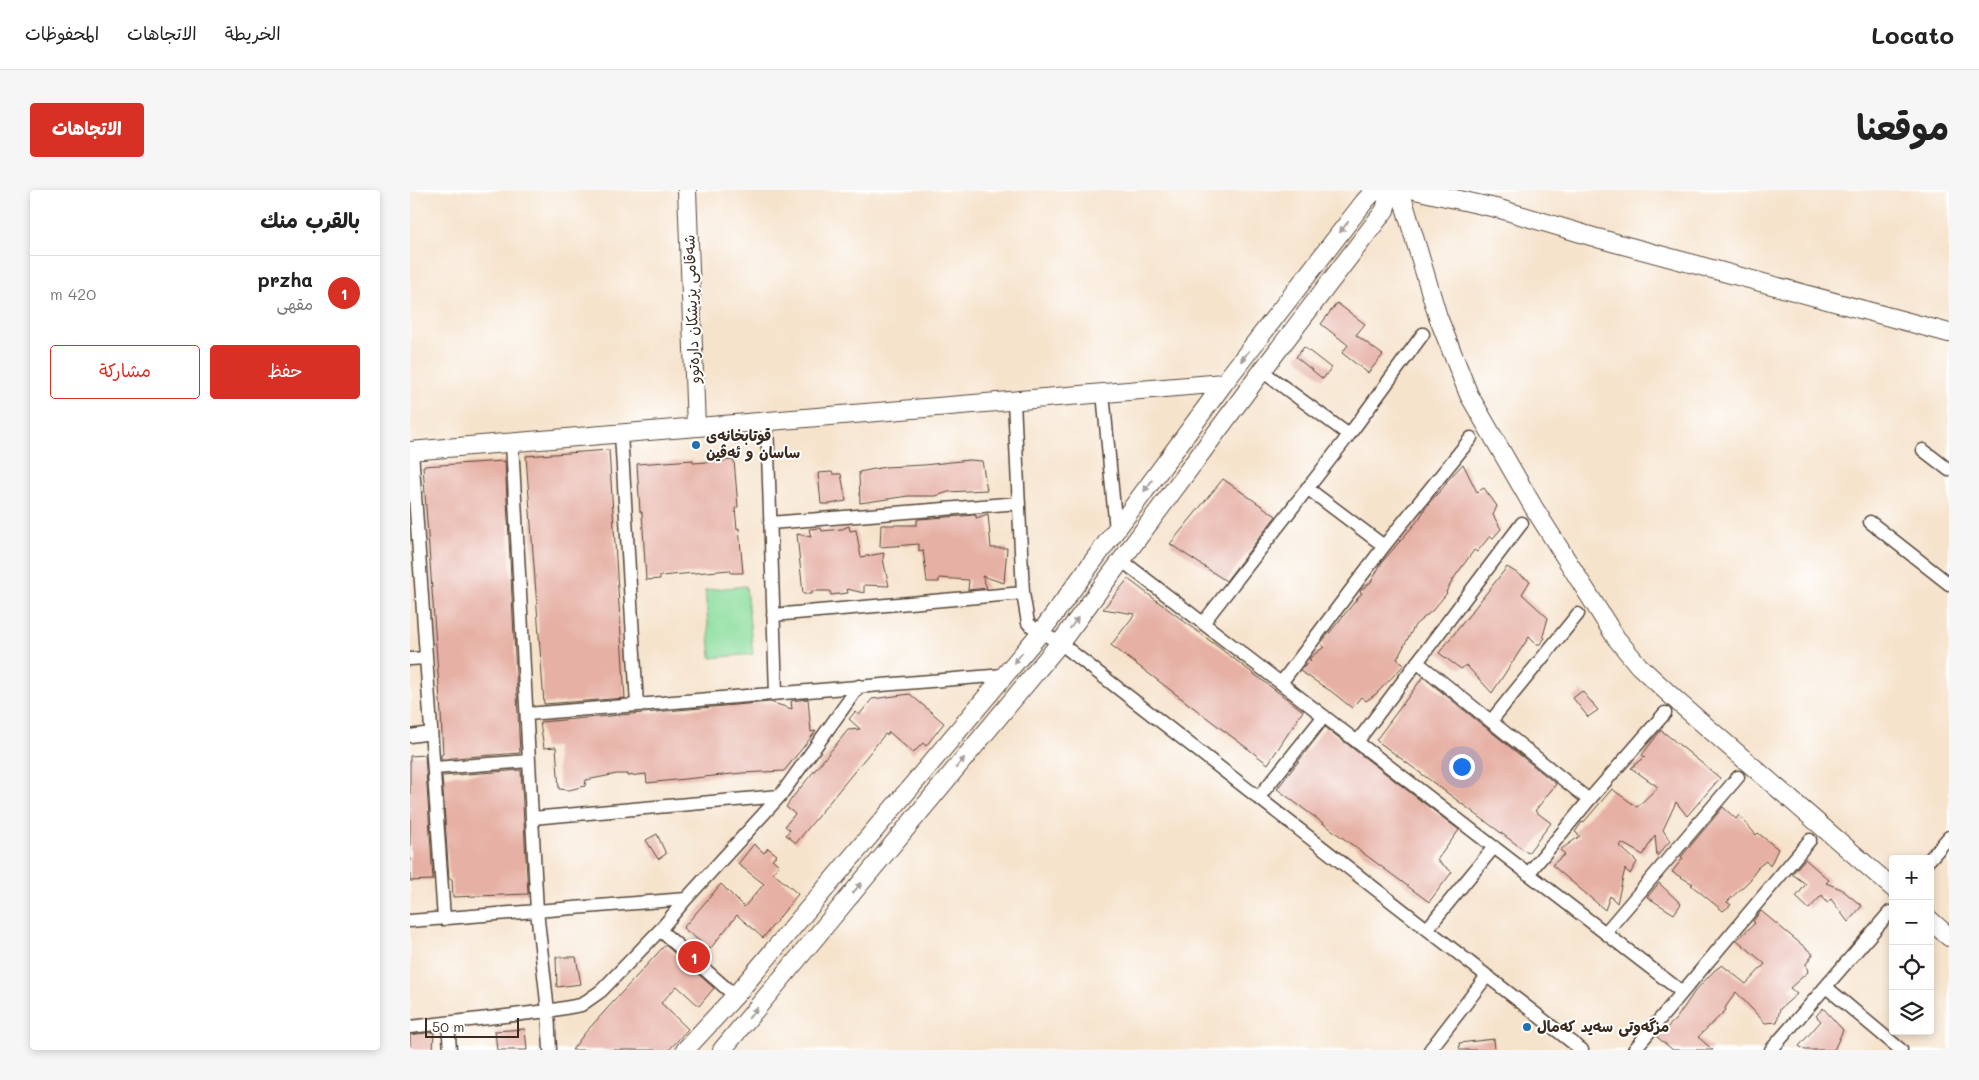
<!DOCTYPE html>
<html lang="ar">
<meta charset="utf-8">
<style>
body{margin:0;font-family:Mali,"Playpen Sans Arabic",sans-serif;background:#f6f6f6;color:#222;direction:rtl}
.controls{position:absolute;right:15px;bottom:15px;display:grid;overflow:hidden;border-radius:5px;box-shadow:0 2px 8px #0003}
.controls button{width:45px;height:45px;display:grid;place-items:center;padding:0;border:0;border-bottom:1px solid #e0e0e0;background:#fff;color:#222;font:25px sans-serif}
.scale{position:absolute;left:15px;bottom:12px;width:94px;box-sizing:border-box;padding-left:5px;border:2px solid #3b2a1e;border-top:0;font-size:14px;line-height:18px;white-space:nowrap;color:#3b2a1e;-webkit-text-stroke:4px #fff;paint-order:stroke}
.you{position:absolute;left:1051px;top:576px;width:18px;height:18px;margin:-12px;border:4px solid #fff;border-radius:50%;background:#1a73e8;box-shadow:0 0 0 8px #1a73e833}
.badge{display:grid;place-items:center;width:32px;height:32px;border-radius:50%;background:#d93025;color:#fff;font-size:16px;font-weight:700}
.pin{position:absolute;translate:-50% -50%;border:2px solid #fff;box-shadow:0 1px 5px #0006}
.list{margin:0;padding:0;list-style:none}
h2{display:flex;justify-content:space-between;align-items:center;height:65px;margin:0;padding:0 20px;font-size:21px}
h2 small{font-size:16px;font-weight:400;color:#767676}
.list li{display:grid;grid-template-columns:32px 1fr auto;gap:15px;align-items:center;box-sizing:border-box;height:75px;padding:0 20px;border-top:1px solid #e0e0e0}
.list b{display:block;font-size:19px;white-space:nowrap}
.list p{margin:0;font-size:16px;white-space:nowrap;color:#767676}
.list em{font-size:16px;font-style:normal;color:#767676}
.actions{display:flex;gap:10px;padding:15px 20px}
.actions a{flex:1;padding:11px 0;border:1px solid #d93025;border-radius:5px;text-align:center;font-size:18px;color:#d93025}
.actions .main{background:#d93025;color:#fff}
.icon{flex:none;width:28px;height:28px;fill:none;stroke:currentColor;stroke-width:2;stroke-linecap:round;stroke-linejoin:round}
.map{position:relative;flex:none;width:1539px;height:860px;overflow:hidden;direction:ltr;border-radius:5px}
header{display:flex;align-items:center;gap:30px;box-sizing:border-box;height:70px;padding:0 25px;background:#fff;border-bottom:1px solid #e0e0e0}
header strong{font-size:24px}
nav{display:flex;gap:28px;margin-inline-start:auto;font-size:18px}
.intro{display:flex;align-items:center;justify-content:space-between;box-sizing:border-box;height:120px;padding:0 30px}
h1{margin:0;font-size:35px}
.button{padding:12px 22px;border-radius:5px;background:#d93025;color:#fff;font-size:18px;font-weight:700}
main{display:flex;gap:30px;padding:0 30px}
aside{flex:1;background:#fff;border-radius:5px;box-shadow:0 2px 8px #0003}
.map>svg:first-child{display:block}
.green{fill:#8bdd9d;stroke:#63845e}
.building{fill:#e6b0a4}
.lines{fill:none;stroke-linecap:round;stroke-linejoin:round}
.street-casing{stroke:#574638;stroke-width:15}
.secondary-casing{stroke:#574638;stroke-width:20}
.street{stroke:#fff;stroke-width:12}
.secondary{stroke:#fff;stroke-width:18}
.oneway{fill:#a79f9a}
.poi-dot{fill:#1f6fb2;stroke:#fff;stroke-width:2}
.labels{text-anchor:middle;stroke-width:4;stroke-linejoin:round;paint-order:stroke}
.street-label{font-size:15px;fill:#3b2a1e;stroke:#fff}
.poi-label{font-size:15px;font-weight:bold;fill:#3b2a1e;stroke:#fff;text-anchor:start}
</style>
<header>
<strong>Locato</strong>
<nav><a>الخريطة</a><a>الاتجاهات</a><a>المحفوظات</a></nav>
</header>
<div class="intro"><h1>موقعنا</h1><a class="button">الاتجاهات</a></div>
<main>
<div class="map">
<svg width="1539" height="860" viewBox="0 0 1539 860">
<rect width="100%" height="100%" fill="#fff"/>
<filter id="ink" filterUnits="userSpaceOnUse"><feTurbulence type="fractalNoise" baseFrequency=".02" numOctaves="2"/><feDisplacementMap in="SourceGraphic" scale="10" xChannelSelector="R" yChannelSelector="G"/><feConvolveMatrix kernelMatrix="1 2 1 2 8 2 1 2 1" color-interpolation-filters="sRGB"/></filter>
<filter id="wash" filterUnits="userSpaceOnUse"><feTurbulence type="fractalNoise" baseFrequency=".0096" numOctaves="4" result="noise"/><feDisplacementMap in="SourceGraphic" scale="20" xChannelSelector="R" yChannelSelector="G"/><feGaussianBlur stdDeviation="1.12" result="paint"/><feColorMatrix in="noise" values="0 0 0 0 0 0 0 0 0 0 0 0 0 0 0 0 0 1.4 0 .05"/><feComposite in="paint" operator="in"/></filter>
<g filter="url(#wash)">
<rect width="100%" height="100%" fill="#f6e3cc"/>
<path class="green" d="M336,396L343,464L301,468L295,400Z"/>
<g id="blocks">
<path class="building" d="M927,113L955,134L946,145L973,165L958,183L932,163L938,155L911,134Z
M894,157L921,178L913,189L886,167Z
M199,260L215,508L134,514L116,266Z
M283,270V273L324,270L328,317L325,318L327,339L329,338L333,383H321L320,380L250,386V389L236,390L232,322H230L227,274Z
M559,270L572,271L577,300L538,302L526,306H498L450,313L449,282L475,277L514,275Z
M95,271L110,563L31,569V565L33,564L31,524L13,276Z
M1053,274L1067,302L1074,298L1087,316L1083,325L1091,339L1083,348L1080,346L1067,362L1064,360L1044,388L1036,402L1037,403L1023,420L1005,435L987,469L994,475L966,504L956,511L951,507L942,518L922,502L890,481L901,470L899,469L902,466L914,457L911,453L952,403L950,402L951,400L961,392L972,372L1009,329L1018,314L1037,293L1036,292Z
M422,282L423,284H431L436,311L420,314H411L408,283Z
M813,289L866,326L816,391L760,354Z
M578,324L581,358H597L594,393L572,386L577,398L558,400L559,390L529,388V392H517L513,360L509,361V354L470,357L471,335H507V330L509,329L566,325V328Z
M439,336L440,341L446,340L451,367L474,363L473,369L479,396L454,395V403L437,399L438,403L421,405L420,401H402V404H393L387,344L401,347L399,339L411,338L412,341L432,339Z
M1097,377L1120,391L1112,404L1138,428L1133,446L1135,448L1130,454H1126L1119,447L1082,503L1056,475L1051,479L1029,463Z
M718,389L893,521L858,574L701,455L725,424L693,419Z
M1013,487L1146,594L1125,621L1141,633L1118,663L966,550Z
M1172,501L1188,520L1178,527L1163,508Z
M500,504L534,533L516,556L513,553L503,563L479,542L477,545L475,544L386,653L376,645L380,640L375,636L385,624L376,617L382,608L438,540L450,539L439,529L445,522L449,525L462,509Z
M398,509L401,542L406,541L374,581L332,583L237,593L236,584L218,586V584H207L176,590L175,596L159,600L149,599L146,557L134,558L130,532L360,512L382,519L381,511Z
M915,537L1049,640L1027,670L1042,682L1019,712L867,599Z
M1251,540L1310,588L1277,626L1266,612L1253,640L1260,651L1247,666L1245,645L1233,665L1212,653L1210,656L1227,672L1220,684L1215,679L1207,713L1200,706L1195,720L1142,675L1155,664L1150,660L1170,646L1165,642L1172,632L1173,633L1202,599L1227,617L1248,597L1221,578L1235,567L1232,565Z
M15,565L23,690L0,691V566Z
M111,580L118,704L43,707L42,689H39L32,586Z
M1313,617L1326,629L1329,625L1346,645L1348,643L1368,659L1360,676L1356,671L1347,678L1340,690L1317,712L1321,715L1313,721L1281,695L1283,694L1262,682L1273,668L1271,667Z
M247,644L256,664L248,669L236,650Z
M344,654L354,663L358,658L367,665L362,669L369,675L363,683L388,704L353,748L327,725L300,759L273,738L311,694L334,717L354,694L328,674Z
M1395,669L1419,690L1416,693L1431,699L1452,716L1438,732L1421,709L1417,713L1412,705L1399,719L1386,707L1396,694L1382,684Z
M1249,693L1271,714L1264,724L1237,707Z
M1351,721L1403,764L1396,774L1398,782L1380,798L1387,804L1370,819L1367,832L1355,833L1326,802L1315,818L1316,820L1288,847L1303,860H1263L1247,847L1266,829L1285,801L1305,780L1312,775L1336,794L1355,774L1327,750L1345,733L1343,731Z
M255,755L304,798L289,816L267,796L251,813L278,839L259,860H162L174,844Z
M146,767H166L171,794L147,797Z
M1413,818L1433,840L1424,860H1395L1389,856L1411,831L1406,826Z
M115,839L117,860H87L85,841Z
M24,842L23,860H0V845Z
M1084,849L1085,860H1050L1049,853Z"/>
</g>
</g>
<g filter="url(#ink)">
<use href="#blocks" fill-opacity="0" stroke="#574638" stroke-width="1"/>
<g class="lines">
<defs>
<path id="street" d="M852,181L939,245
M693,203L706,340
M604,211L613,403L618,433L625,439L650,453L1172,860
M357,231L366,503
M211,244L227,515
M102,253L127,721L138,821L140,860
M1513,260L1539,280
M2,261L34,729
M897,298L974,356
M1460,332L1539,394
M360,333L609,313
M711,370L1272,802
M363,425L613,403
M793,433L939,245L1013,144
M0,469L16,468
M1007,472L1179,610
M871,493L974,356L1061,248
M117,524L594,485
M1081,531L1168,424
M0,546L21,543
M947,552L1112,333
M24,578L119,571
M848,608L914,526
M122,628L370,606
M1520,669L1539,647
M1118,684L1179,610L1255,523
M0,731L276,709
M1017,739L1084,657
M250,740L325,806
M1195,743L1328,587
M1416,797L1491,860
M38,833L40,860
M0,837L138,821L171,815L191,801L250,740L276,709L370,606L449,496
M1020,860L1077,786
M1224,860L1400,650
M1361,860L1480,722"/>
<path id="secondary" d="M277,0L286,237
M990,0L1028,127L1059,205L1124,318L1206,448L1229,476L1268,512L1483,698
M1005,0L1090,19L1187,48L1539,143
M0,261L814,193
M1520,730L1539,747
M275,860L325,806L631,442L814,193L954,12L965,0
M312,860L650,453L852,181L975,20L980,0"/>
</defs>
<use href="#street" class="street-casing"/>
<use href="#secondary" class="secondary-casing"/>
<use href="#street" class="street"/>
<use href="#secondary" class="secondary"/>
</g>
<defs><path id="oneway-solid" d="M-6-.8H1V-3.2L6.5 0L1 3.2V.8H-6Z" transform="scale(1.25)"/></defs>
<g class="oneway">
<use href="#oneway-solid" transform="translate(934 37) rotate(128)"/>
<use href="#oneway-solid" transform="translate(835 166) rotate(128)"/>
<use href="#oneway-solid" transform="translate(738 296) rotate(126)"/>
<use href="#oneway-solid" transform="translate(664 433) rotate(-53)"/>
<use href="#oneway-solid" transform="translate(608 468) rotate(130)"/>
<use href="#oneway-solid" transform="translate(550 573) rotate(-50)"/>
<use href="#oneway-solid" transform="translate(447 698) rotate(-50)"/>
<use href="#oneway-solid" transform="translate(343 823) rotate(-50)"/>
</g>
</g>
<g class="poi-dot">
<circle cx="286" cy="255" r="5"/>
<circle cx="1117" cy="837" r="5"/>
</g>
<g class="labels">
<g class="street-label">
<text transform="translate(282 119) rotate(-92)" y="5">شەقامی پزیشکان دارەتوو</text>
</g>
<g class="poi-label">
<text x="296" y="251">قوتابخانەی<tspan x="296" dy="17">ساسان و ئەڤین</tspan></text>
<text x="1127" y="842">مزگەوتی سەید کەمال</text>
</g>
</g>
</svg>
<div class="controls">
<button>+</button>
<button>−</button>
<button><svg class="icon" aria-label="locate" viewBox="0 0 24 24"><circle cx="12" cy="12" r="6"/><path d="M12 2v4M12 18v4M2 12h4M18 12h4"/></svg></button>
<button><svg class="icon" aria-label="layers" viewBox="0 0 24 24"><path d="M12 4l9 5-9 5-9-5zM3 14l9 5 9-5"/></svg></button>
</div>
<div class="scale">50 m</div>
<div class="you"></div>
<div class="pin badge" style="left:284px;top:767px">1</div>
</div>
<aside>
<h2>بالقرب منك<small></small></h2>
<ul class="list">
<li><span class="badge">1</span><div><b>przha</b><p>مقهى</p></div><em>420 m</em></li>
</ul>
<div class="actions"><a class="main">حفظ</a><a>مشاركة</a></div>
</aside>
</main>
